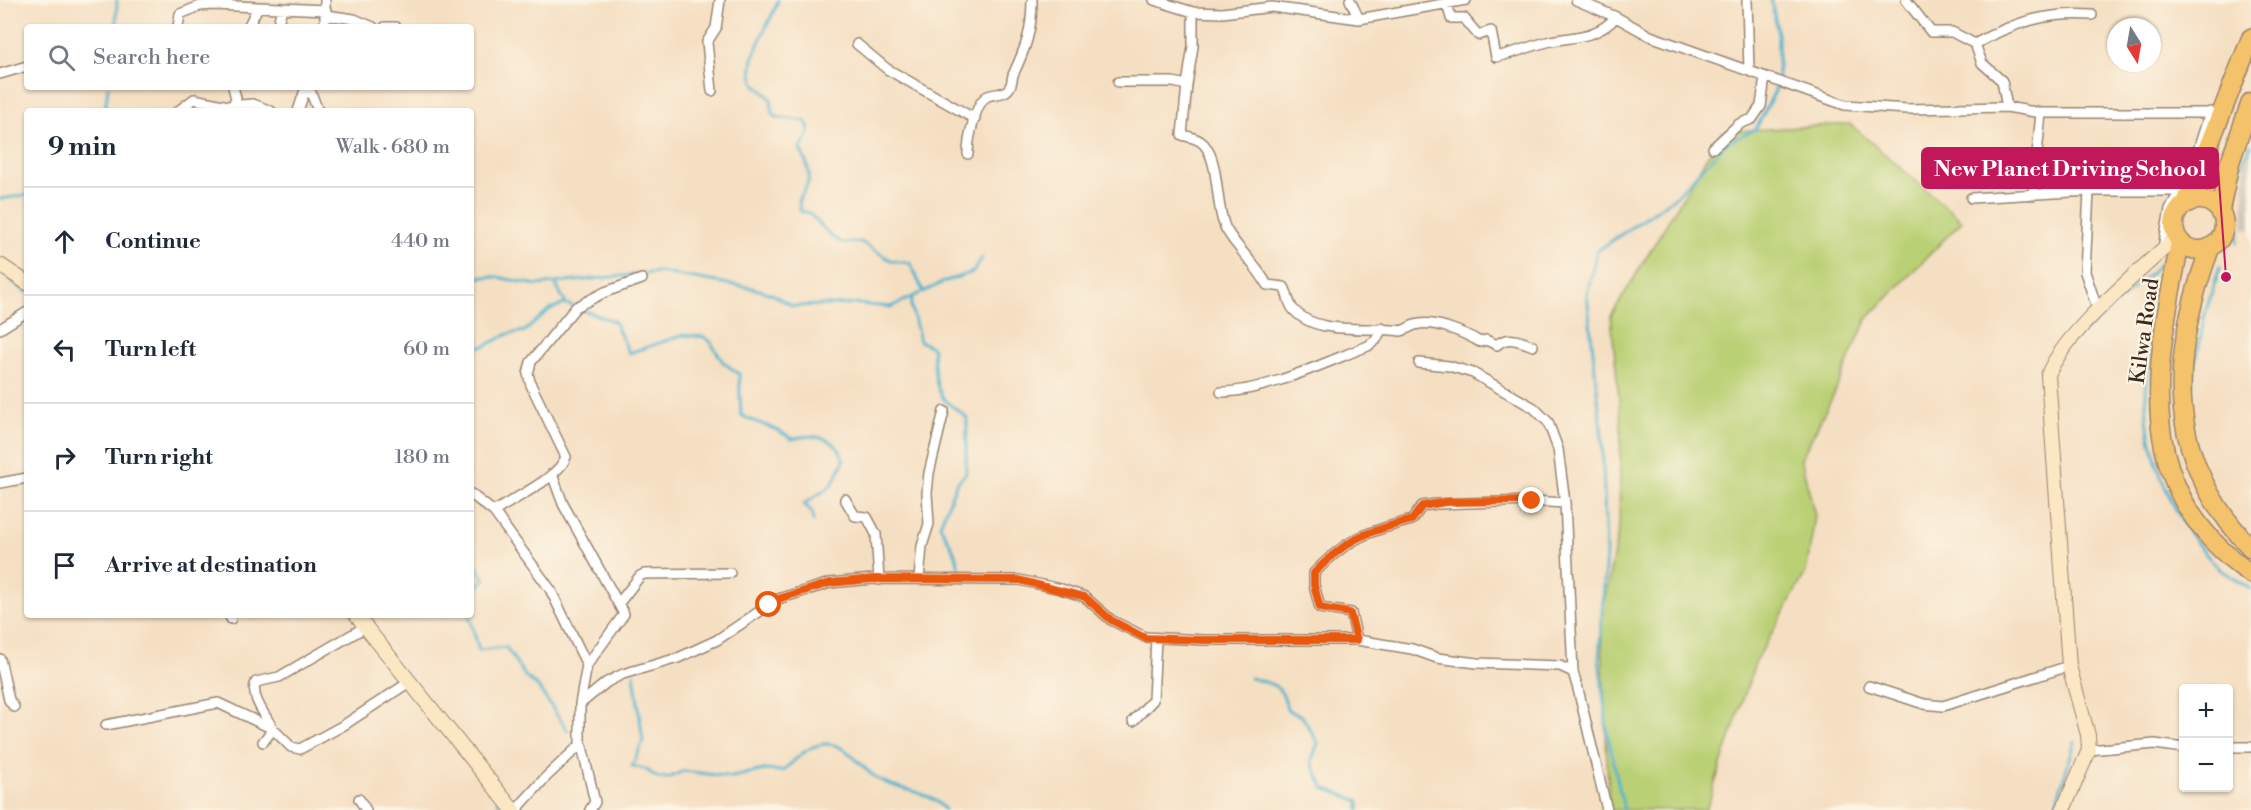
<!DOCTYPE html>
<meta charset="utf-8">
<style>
body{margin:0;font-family:"Libre Bodoni",serif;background:#f2f2f3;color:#1f2937}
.controls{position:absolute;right:18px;bottom:18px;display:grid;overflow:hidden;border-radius:6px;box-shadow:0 2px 4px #0004}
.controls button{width:54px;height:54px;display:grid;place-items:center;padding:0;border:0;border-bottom:2px solid #e0e1e3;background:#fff;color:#1f2937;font:30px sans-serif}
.compass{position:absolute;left:2107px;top:18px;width:54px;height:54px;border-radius:50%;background:#fff;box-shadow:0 2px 4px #0004;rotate:169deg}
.stop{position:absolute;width:18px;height:18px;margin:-14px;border:4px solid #ea580c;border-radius:50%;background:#fff}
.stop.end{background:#ea580c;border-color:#fff;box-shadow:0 2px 6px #0008}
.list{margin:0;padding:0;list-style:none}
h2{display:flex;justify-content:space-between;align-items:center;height:78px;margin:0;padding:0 24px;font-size:26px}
h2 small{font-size:20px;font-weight:400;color:#747a83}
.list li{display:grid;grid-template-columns:39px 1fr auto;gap:18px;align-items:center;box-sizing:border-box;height:108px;padding:0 24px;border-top:2px solid #e0e1e3}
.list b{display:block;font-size:22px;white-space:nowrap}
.list em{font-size:20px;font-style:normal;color:#747a83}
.icon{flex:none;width:33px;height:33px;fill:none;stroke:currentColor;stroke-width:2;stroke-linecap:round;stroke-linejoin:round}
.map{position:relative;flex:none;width:2251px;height:810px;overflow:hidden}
.search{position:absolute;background:#fff;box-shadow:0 2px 4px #0004;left:24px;top:24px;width:450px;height:66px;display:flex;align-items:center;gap:15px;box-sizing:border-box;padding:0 21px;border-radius:6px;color:#747a83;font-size:22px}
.panel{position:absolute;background:#fff;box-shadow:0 2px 4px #0004;left:24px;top:108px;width:450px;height:510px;border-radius:6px}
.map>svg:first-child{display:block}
.industrial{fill:#cec2b9}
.green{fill:#bad074;stroke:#7a7d49;stroke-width:1.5}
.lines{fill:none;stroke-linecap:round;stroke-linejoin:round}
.stream{stroke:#4fb2ce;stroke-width:3}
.street-casing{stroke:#988470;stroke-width:12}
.secondary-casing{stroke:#988470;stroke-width:16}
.highway-casing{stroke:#988470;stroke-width:21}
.street{stroke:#fff;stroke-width:9}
.secondary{stroke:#fbe7c3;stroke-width:14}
.highway{stroke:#f4c26a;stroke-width:18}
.route{stroke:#ea580c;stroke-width:8}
.labels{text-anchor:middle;stroke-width:4.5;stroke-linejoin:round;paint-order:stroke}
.street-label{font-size:21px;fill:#3b2a1e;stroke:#fcf5e5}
.leader{fill:none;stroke:#c2185b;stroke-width:2}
.callout-dot{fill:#c2185b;stroke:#fcf5e5;stroke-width:2}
.callout{fill:#c2185b;stroke:#c2185b;stroke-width:2}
.callout-label{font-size:22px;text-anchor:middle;font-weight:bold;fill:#fff}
</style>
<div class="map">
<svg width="2251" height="810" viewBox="0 0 2251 810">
<rect width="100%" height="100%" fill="#fcf5e5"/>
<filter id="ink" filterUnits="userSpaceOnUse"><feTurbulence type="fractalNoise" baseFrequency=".0167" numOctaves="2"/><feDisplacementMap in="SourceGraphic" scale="12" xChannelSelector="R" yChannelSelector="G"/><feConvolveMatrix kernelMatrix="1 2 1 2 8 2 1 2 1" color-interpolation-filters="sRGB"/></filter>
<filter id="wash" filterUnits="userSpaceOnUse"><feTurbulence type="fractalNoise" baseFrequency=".008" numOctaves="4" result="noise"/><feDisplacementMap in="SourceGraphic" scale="24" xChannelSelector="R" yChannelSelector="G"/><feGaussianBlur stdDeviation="1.35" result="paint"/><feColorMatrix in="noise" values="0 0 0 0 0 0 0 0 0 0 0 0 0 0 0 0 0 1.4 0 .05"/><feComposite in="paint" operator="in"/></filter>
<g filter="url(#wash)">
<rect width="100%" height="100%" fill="#f5dfc2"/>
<path class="industrial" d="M2251,147V230L2243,229L2245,161Z"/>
<path class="green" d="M1850,124L1962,221L1866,320L1834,394L1801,459L1815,516L1806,572L1755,663L1706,810H1609L1601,617L1619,528L1621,421L1611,316L1722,132Z"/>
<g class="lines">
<path class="stream" d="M778,0C772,23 739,63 757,86C761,90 767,94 771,99L772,113L776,117L805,121C813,132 807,138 800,149C811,169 813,181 799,199L800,211L809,213L832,237L843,243L861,242L892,261L910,263L924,293
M116,27L117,0
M105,111L108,87
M2237,174L2251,145
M2235,185C2234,205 2241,223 2237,243
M0,199L27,195
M471,277H497L537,285L659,272L752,288L772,294L792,306L858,304L891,307L946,281L973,272L982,258
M12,281L27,293
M555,283L566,304L573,306
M912,298L911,306L920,341L933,348C934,364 934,393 948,403C954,408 961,412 967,418L966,473L956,484L940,525L956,555L960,573L978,575
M579,309L614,321L629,353L683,335L704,337L710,341L723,362L739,374L741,415C758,425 776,426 792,439C812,433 838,436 844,461L831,486L804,504L812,512L813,521
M2086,331L2169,256
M2154,337C2151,357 2146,377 2146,396C2145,454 2176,526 2217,566C2227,575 2240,582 2251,589
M471,348L485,346L508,334L525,331L550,309L565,304
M2191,388L2205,314L2220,267
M471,559L485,579L471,592
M469,615L479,650L506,647L525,676L538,687L568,731
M382,658L391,669
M634,674L643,741L632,766L645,769L658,778H668L684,771L732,777L764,770L783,771C795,760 808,745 825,744C848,743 861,769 878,779C898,791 931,790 945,810
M1250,678C1272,683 1284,685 1287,710L1302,716L1318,743L1311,762L1324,788L1359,801V810
M497,800L502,809
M1624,810L1608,736L1599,658L1606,553L1602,437L1587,294L1597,251L1674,198L1728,142L1756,129L1775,91L1778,75V34L1771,0
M2054,810L2075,742"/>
</g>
</g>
<g filter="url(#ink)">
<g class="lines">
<defs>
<path id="street" d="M325,0V27
M1154,0L1193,12L1222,13L1272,7L1359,19L1466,0
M1350,0L1359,19
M1576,0L1616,17L1650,36L1845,105L1908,109L2007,107L2041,113H2220
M1747,0L1749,71
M1906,0L1931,32H1952L1975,44L1982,63L2002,81L2007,107
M1447,4L1451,18H1464L1478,35L1491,31L1496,57C1515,53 1533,45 1551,41C1577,36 1597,38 1616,17
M326,15L354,19L373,27
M178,27L180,14L200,6L214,5L326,10
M248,27L258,7
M277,27L282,9
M385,27H396
M857,44L887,69L975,119
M1975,44C2014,22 2047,12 2092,15
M0,74L27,66
M1118,82H1173L1187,85L1193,46V12
M1187,85L1182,135C1187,136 1195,138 1200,141C1221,155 1214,206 1226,229C1237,249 1256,264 1267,285L1284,287C1288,294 1288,303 1293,309C1316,337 1370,325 1401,331C1406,330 1410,326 1415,325C1433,319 1465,333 1480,342L1486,340L1497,345C1508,335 1520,341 1533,346
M309,87L318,111
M712,91L707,42L716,28L720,0
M232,107L236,98L233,87
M178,111L194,99L228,106L253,104L271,111
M298,111L306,87
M1713,148L1739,124L1752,119L1761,106L1765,77
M2198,150L2210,112
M968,154C968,141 975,101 988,96C995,93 1005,95 1009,88C1012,85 1012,79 1013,75C1026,47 1032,31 1032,0
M2089,191L2085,272L2098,311
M2033,195L2041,113
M1971,198L2089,191H2180L2187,183
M2163,248L2170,209L2180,191
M0,329L27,312
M1419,363L1449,366L1473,373L1534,408L1548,422L1558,449L1565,503L1573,672
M1221,392C1264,392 1326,362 1368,346L1376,340L1382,328
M552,474L563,504L624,614L587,665L580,704
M0,483L27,478
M471,494L494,512
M845,499L855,516L867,517L876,534L879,580
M919,579L922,546L929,524L927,493L929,473L944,411
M619,603L640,576L644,574L730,573
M230,615L231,619
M1357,640L1351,613L1320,608L1314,585V573C1348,538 1366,532 1412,520L1422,506L1436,504L1532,501L1565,503
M0,659L9,700L14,707
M587,665L550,589L494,512C513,498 558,479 566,457L531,385L528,374L531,362L576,307L605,292L642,279
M1869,686L1924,704L1943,706L2069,666
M1133,721L1153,700L1156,638
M106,725L218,703L273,729L291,747L300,749L344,725L411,681
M263,742L273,729C267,717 249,696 256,682L279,677L367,626
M581,742L595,802L590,810
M2228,747H2251
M2089,750L2155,744L2184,748
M359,799L366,810
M516,810L546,777L580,745V704L607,682L623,674L678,658L717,640L778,599L830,583L873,579L1019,580L1061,589L1085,597L1111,620L1145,637L1204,640H1357L1412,649L1437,658L1477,663L1560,666L1573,672L1578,689L1607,810"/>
<path id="secondary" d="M0,265L27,283
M356,615L513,810
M2063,810L2089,750L2088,735L2069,666L2048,375C2064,332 2141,271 2176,237"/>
<path id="highway" d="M2174 225a25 25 0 1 1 50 0a25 25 0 1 1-50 0Z
M2186,203L2251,38
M2220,210L2230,162L2251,102
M2180,243C2155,369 2129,487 2251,574
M2210,248C2169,358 2164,459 2251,548"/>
</defs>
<use href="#street" class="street-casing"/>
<use href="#secondary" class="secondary-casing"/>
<use href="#highway" class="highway-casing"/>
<use href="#street" class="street"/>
<use href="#secondary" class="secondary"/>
<use href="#highway" class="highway"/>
</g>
</g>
<g class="lines" filter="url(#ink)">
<path class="route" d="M769,605L778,599L830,583L873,579L1019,580L1085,597L1111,620L1145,638L1204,640H1357L1350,613L1320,608L1314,585V573C1348,538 1365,532 1412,520L1422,506L1446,502L1532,501"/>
</g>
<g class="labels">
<g class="street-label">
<text transform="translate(2144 331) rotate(-82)" y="7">Kilwa Road</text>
</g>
</g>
<path class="leader" d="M2226 277L2218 168"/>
<circle class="callout-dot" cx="2226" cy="277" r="6"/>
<rect class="callout" x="1922" y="148" width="296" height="40" rx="6"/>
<g class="callout-label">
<text x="2070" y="176">New Planet Driving School</text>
</g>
</svg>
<div class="controls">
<button>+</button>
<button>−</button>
</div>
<svg class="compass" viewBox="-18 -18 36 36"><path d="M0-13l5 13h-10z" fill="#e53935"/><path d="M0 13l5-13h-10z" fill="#747a83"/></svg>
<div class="stop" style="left:769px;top:605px"></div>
<div class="stop end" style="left:1532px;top:501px"></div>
<div class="search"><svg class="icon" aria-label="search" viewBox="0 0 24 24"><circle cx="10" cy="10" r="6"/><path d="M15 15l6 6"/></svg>Search here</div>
<section class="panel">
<h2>9 min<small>Walk · 680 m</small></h2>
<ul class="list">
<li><svg class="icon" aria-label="ahead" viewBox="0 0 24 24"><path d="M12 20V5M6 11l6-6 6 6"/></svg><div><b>Continue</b></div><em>440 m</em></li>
<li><svg class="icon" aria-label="left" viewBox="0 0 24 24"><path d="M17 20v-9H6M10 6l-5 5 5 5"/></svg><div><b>Turn left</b></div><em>60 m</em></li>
<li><svg class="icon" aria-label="right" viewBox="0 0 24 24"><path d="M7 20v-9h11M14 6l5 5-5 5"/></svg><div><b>Turn right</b></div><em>180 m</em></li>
<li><svg class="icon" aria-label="arrive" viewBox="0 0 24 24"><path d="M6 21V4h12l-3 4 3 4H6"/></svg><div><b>Arrive at destination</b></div></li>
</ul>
</section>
</div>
